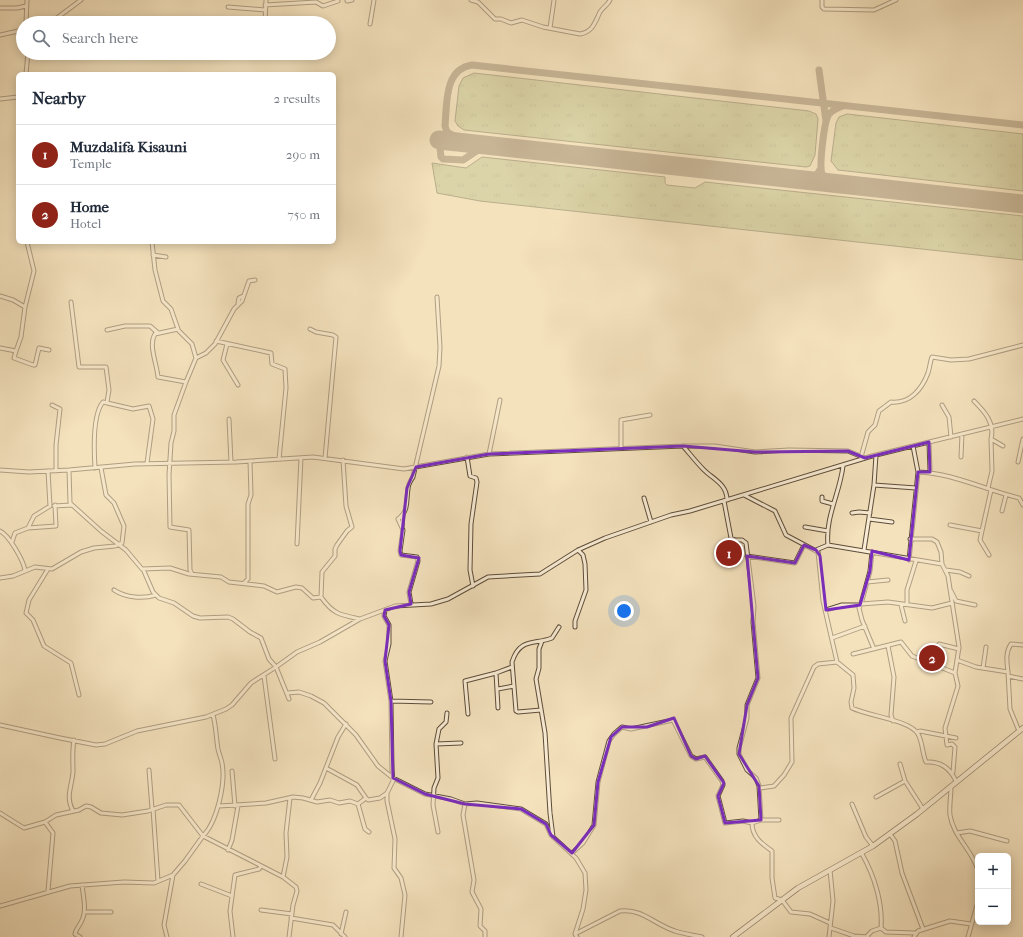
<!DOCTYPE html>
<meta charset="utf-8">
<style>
body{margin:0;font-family:"IM FELL French Canon",serif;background:#f6f6f7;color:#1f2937}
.controls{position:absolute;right:12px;bottom:12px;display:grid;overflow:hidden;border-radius:6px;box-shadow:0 2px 10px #0003}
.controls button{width:36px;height:36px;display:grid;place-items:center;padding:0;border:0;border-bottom:1px solid #e0e1e3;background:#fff;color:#1f2937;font:20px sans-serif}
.you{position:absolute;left:624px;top:611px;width:14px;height:14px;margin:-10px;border:3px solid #fff;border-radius:50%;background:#1a73e8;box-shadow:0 0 0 6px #1a73e833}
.badge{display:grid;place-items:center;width:26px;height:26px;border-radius:50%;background:#8f2418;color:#fff;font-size:13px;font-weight:700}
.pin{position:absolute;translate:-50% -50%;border:2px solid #fff;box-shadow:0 1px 4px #0006}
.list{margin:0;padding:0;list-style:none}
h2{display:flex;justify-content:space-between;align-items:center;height:52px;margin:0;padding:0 16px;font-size:17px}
h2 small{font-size:13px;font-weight:400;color:#747a83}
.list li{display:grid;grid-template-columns:26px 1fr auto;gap:12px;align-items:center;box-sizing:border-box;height:60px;padding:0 16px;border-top:1px solid #e0e1e3}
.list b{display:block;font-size:15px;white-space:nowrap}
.list p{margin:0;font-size:13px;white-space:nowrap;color:#747a83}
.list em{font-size:13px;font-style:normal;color:#747a83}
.icon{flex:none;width:22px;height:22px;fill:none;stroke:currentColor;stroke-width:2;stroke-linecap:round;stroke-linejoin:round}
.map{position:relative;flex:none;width:1023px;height:937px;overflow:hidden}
.search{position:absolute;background:#fff;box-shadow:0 2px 10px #0003;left:16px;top:16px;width:320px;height:44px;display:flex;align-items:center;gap:10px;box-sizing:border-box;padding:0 14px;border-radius:22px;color:#747a83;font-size:15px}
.panel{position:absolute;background:#fff;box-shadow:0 2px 10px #0003;left:16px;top:72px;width:320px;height:172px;border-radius:6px}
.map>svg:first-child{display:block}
.grass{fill:url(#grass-tufts);stroke:#746f50}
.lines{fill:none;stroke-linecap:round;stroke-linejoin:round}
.taxiway{stroke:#907e66;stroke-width:7}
.runway{stroke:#907e66;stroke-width:19}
.street-casing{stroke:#5e4d3b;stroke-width:5}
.secondary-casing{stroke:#2c1b10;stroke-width:6}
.street{stroke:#f8ecd4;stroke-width:3}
.secondary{stroke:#f8ecd4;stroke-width:4.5}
.marked{fill:none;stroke:#7b2cbf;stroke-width:3;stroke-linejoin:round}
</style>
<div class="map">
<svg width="1023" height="937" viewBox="0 0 1023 937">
<defs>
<pattern id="grass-tufts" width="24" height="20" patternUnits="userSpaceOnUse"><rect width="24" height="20" fill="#bdc38f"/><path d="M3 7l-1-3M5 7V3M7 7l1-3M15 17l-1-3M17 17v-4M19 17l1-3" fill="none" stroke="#a3a77a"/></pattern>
</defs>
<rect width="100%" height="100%" fill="#f4e2bd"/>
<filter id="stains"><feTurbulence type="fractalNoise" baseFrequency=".005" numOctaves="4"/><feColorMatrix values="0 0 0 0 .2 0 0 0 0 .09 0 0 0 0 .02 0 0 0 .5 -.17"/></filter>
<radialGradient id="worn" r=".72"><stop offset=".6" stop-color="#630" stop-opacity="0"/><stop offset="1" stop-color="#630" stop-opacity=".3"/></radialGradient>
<path class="grass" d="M474,73L809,111L816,114L818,119L815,155L810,166L806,167L464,130L458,126L455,121L459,86L463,78Z
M847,114L1023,134V191L838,170L831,161L836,123L839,117Z
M482,157L665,177V183L667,185L695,188L705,182L1023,216V260L480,201L437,193L432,163L466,168Z"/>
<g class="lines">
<path class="taxiway" d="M819,70L826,121
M456,137L447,132L445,126C447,104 444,69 472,65L1023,125
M469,144L456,137L445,139L440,148L441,157L443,159L463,160L481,148L489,146
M806,180L816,176L821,168
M837,184C831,183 825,181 822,174C819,166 824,121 829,114C833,110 837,108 843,106"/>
<path class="runway" d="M439,140L1023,204"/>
<defs>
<path id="street" d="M471,0L478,2L495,19H501L511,23L522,20L543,27L580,34C593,32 595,22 600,12C603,7 608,5 610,0
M822,0V7L824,9L874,10L896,0
M347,1L352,0
M265,5L316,2L323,6L338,1
M228,7L265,10
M0,8H17L26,6
M265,21L306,20
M265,22L266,0
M26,23L27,0
M50,23L81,0
M370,24L374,0
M550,28L554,0
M0,35L23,30
M26,74L28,53
M0,99L18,97
M152,242L155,270L163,301L171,309L178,329L155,334C148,345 157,364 158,377L186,382L174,415V431L171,443L169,475L170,527L189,530L190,570L192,574
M153,255L166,257
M0,296L13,300L25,307L21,337L16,351
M71,302L79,367H106L109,390L107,402
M238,303L239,298L243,296
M25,307L34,271L27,242
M310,329L316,332L333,335L336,337L325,458
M107,330L125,326H150L158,333
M178,330L192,344L196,358
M216,341L271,353L272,364L285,369L286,388L279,459
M227,344L223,360L238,385
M0,348L16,351L14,358L33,365H35L39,348L49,350
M186,382L196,358L206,353L215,344L234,309L242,301L249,281L255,280
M974,401C985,412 995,423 991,439L1003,446
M52,405L60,409L56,445V471
M942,405L949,417L951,437
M229,419L231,462
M929,442L930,472
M683,446C690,454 696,462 704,470C713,479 727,484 727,500
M621,447V420L650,415
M489,454L500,400
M467,457L470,476L476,478L477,482L471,524L470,570L473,586
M861,457L868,432L875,425L879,411L891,402C910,404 922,389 928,373C930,367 930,362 932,357L951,360L969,359L1023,345
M961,457L962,434
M1018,462L1023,439
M843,466C840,493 825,517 828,545L942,564
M95,468C94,452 92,415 103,402L133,409L149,406L153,419L147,463
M0,470L29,472L69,470L135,464L236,462L313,457L404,469L489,454L683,446H715L755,452L789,450L848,451L865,458
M69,470L70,503L101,531L126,550L142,569L170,568L189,574L221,577L229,582L264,586L277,592L296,587L302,588L313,598L321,597C333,614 340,615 360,619
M918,472C953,473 985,490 1019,498L1023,505
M874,485L916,488
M988,488L992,471L991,439
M744,495L775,511L786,535L818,552L823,601L837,662L853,675L854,688L851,702L852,708C868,716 910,720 918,734C923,743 922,753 926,762C940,761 950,768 956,781
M822,497V501L833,504
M644,498L651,522
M724,501L731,538L735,540H742L746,543L754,606L753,622L758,678L747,705V718L739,748V754L747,770L756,778L759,786L761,820L752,823
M54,506L72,505
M1002,511L1006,495
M852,513L859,512L870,513
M869,519L892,522
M950,525L982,531
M402,527L403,515
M805,527L828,531
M28,528L56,526L55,505
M0,531C9,535 23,560 25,570
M910,539H932L937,542L941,552L942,564L948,576L959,647L955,673L958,686L945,728L947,745L952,744L955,747L953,772
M12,542L15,533L28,528L34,516L50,506L48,471
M297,544L301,458
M816,550L828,545
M864,550L874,485L876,455
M989,555L980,540L991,490
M747,556L795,563L804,545
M909,560L918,472L913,446
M48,569L29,600L26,613L33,620L44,646L71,663L79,695
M143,569L153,592L159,598L174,603L193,616L200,618L228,617L233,619L250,632L261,638L269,659L276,667L297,652L320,642L360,619L395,606L431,604L448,599L488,577L540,574L578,550L605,538L671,515L690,511L872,456L1023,419
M946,570L960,572L969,576
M0,578L13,576L35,567L52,569L81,552L94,548L115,546L122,543L124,526L114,503L106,495L101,468
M867,582L888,580
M244,583L248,579V504L251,495L250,461
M114,590C126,598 143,599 156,595
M951,591L956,601L975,605
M321,597L322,572L335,556V549L337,545L347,531L352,527L346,506L343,460
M411,604L409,592L418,561L417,557L401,555L400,551L403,530L398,519C409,511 406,501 408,489C408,485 411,480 413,477L439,366L440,347L437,297
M861,604L870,571L872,552
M907,604V590L916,561
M901,605L905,621
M385,610L384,616L389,625V644L385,661L391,701L392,770L393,781L387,793V801L395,839L394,868L401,878L405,895L401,937
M826,610L842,605H860
M575,627V621L586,590L585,564L583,555L578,550
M832,638L865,626
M542,641L539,649V668L536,679L545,733L550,813L553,837
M939,644L959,649
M888,646L894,677L891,715L893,721
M874,649L862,620L859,608L861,604L888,602L932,608L952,603
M853,654L901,642L912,656L955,673
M957,660L976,667L1008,672L1010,709L1019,731
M983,668L986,647
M1008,672C1007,662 1005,653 1011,644L1023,645
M264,676L275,759
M1008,676L1023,679
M498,689L514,686
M288,693L299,692L311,696L324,703L356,735L378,766L393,778L425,794L451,799L465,804L463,815L474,880L472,892L481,909L480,926L485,931V937
M391,701L431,702
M498,708L496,673L512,667
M541,710L518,712L516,711L512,662C520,637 535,645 552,638L559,627
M468,714L465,681L496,673
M0,725L60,738L96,745L105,744L137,731L206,717L226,709L232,705L251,683L276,667L289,699
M917,732L920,731L956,738
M436,744L461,743
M900,764L905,781L923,809
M326,768L357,785L366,798L358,804
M149,770L152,809
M232,771L235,806
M951,787C951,796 949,806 950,815C953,836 972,850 978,870
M760,788L774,786L784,775L792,762L791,718L814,667L818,664L837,662
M876,797L905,781
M366,798L368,800L380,798L387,793
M311,800L320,783L338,737L346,724
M465,804L477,803L521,809L546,824L551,835L576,858L585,873L586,890L583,909L575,934L577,937
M852,804L866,837L873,846
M219,806L266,803L293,797L303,798L317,802L330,800L339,803L350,801L358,804L365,829L369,832
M153,809L158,881
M73,811C65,797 72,786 73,772C73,761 72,751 74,740
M0,813L24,828L45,822L56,815L79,810L86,806L91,807L101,813L122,815L148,811L166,805H179L203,836C217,822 226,783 222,763C221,758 219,754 218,749C216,737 216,726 213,715
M761,820H779
M45,822L53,833L48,891
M438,832L433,805L434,788L438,778L436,744L439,729L446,722L447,713
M957,833L970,831L1007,841
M890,834L895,841L902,873L923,929
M228,850L232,840L238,806
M572,853L583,843L594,825L598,782L609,741L614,734L622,727L631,729L673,720L691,756L696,759L705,757L722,781L723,785L718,796L725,823L743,821L752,823C752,837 762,844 772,851V878L775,898L782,900L791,912L810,914L830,923
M862,854C874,875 883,903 881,928L872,931L867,936
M201,884L232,896
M0,906L70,886L124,882L154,883L173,875L185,861L203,836L283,877
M261,910L292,914
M85,912H111
M291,918L333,925L345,937
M831,928L854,936L868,937
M881,928L886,932L915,933
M341,934L346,912
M575,934L620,911C642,908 655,925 675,931C684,934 693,935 702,937
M80,937L75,934C76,928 80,926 82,920C87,910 83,895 82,885
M167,937L164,925L173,875
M233,937L230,911L235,875L259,869L261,866
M289,937L293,905L297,891L296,887L283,877L287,857L286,833L290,798
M829,937L833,901L830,870
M914,937L918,931L950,921L971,924
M968,937L978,902"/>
<path id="secondary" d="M733,937L798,888L873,846L917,814L1023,728"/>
</defs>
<use href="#street" class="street-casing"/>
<use href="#secondary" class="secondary-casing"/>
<use href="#street" class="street"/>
<use href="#secondary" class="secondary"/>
</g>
<path d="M0 0H1023V937H0ZM929,442L930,472H918L909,560L872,551L870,571L860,605L826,610L820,556L816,550L804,545L795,563L747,556L758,678L747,705L739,754L759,786L761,820L725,823L718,796L724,783L705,756L696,759L691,756L674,718L647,727H622L611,737L598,782L594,825L572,853L551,835L546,824L521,809L465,804L425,794L393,778L391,701L385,661L389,625L384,616L385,610L411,604L409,592L419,558L401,555L400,551L407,488L416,467L489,454L683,446L755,452L848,451L865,458Z" fill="#f4e2bd" fill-opacity=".55" fill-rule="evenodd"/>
<path class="marked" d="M929,442L930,472H918L909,560L872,551L870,571L860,605L826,610L820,556L816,550L804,545L795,563L747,556L758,678L747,705L739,754L759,786L761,820L725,823L718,796L724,783L705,756L696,759L691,756L674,718L647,727H622L611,737L598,782L594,825L572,853L551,835L546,824L521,809L465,804L425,794L393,778L391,701L385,661L389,625L384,616L385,610L411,604L409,592L419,558L401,555L400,551L407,488L416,467L489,454L683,446L755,452L848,451L865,458Z"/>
<rect width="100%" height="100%" filter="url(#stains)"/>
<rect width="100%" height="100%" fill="url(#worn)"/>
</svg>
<div class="controls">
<button>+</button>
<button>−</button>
</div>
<div class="you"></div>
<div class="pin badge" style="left:729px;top:553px">1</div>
<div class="pin badge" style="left:932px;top:658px">2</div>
<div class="search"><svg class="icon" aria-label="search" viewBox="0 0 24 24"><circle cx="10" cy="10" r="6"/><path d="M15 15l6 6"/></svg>Search here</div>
<section class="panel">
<h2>Nearby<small>2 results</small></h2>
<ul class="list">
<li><span class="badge">1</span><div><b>Muzdalifa Kisauni</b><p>Temple</p></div><em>290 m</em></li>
<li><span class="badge">2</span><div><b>Home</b><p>Hotel</p></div><em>750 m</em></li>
</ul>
</section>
</div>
